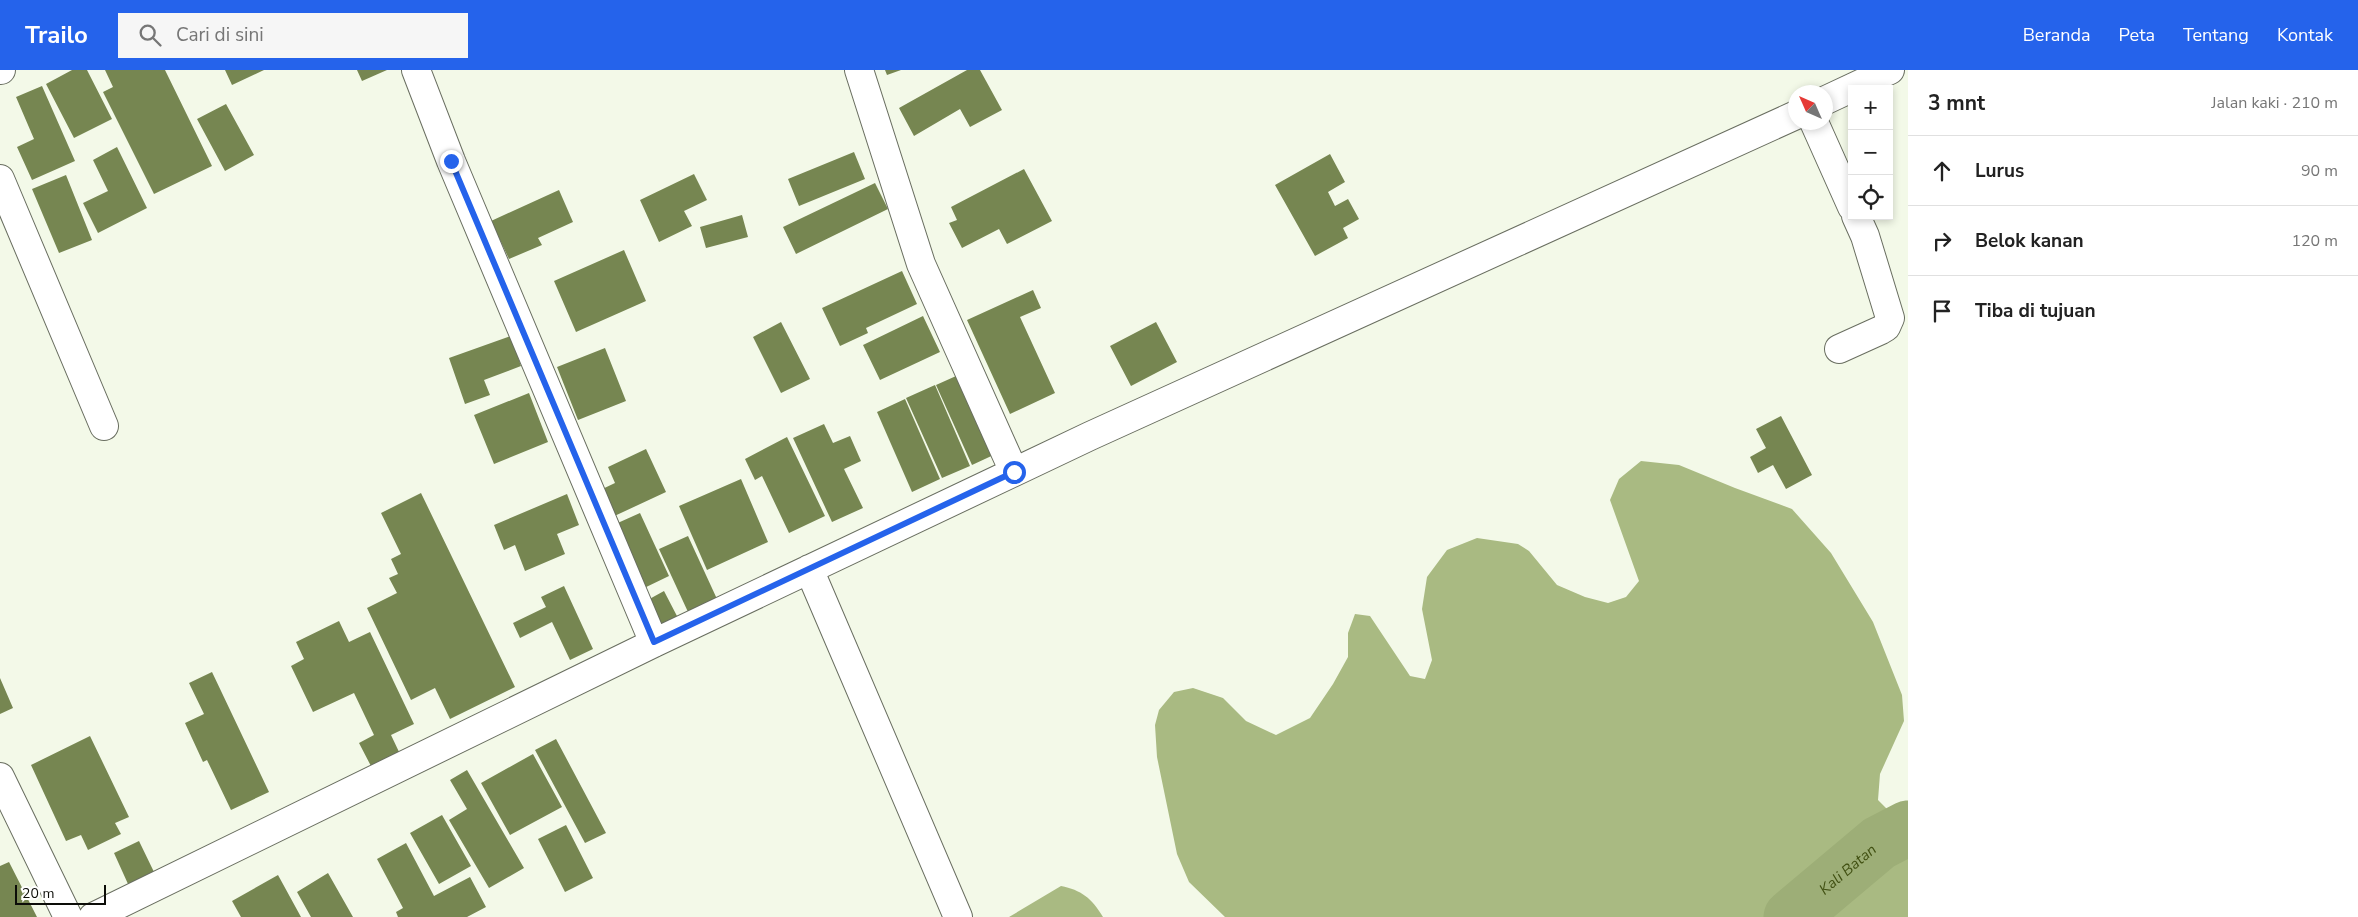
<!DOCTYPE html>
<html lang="id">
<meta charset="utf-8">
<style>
body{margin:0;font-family:"Nunito Sans",sans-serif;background:#f6f6f6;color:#222}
.controls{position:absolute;right:15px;top:15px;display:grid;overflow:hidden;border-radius:0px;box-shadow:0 2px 8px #0003}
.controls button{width:45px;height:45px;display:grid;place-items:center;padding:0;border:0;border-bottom:1px solid #e0e0e0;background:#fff;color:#222;font:25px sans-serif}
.compass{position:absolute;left:1788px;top:15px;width:45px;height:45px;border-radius:50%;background:#fff;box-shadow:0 2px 8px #0003;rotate:315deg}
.scale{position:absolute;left:15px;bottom:12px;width:91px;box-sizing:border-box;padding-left:5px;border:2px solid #0c0d08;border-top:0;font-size:14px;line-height:18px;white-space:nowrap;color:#0c0d08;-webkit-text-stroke:4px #fff;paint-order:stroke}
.stop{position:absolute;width:15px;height:15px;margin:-11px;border:4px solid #2563eb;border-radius:50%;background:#fff}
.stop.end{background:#2563eb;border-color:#fff;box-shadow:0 1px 5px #0008}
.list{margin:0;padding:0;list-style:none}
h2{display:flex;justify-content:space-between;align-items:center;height:65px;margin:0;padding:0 20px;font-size:21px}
h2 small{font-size:16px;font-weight:400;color:#767676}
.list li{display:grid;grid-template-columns:32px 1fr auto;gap:15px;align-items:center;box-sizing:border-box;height:70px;padding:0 20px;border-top:1px solid #e0e0e0}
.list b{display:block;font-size:19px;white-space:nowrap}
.list em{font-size:16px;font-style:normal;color:#767676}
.icon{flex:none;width:28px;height:28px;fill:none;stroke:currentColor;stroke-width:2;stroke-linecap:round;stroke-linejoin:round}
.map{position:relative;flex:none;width:1908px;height:847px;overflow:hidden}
header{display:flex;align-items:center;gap:30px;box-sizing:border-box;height:70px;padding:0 25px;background:#2563eb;color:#fff}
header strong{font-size:24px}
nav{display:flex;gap:28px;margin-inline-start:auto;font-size:18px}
.search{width:350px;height:45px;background:#f6f6f6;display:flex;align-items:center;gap:12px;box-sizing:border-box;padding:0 18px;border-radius:0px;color:#767676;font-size:19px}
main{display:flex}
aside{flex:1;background:#fff}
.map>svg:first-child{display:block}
.forest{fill:#a9ba82}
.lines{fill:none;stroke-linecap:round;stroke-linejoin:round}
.river{stroke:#9dae77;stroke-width:55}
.building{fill:#768651}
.minor-casing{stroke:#696e60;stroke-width:30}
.minor{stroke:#fff;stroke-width:28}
.route{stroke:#2563eb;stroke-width:6}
.labels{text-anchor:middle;stroke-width:4;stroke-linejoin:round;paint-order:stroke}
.water-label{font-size:15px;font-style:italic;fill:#415012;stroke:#fff}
</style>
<header>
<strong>Trailo</strong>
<div class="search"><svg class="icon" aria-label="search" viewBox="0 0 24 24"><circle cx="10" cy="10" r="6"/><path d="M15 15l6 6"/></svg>Cari di sini</div>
<nav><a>Beranda</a><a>Peta</a><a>Tentang</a><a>Kontak</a></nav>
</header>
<main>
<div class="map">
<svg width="1908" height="847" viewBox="0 0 1908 847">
<rect width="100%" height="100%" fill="#f3f9e8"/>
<path class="forest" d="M1641,391L1679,395L1735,418L1792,439L1831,483L1873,552L1902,625L1904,651L1880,704L1878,730L1890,742L1908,750V847H1225L1189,812L1177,784L1157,687L1155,655L1159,640L1174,622L1193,618L1223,628L1246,651L1276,665L1310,648L1333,614L1348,587V563L1355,544L1370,546L1410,606L1425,609L1432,590L1422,539L1427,507L1447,480L1477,468L1518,474L1529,481L1557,515L1585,527L1608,533L1626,527L1639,511L1610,430L1619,409Z
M1061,816C1081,820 1092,828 1103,847H1009Z"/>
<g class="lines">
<path class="river" id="s1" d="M1791,847L1879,773L1908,758"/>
</g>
<path class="building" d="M72,0H87L112,49L74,68L46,14Z
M105,0H165L212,96L154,124L103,22L113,17Z
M225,0H264L232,15Z
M357,0H387L362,11Z
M885,0H901L887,5Z
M967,0H980L1002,40L970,57L960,39L914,66L899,38Z
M42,16L75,91L32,110L17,77L34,69L16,27Z
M226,34L254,85L225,101L197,49Z
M117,77L147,138L98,163L83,133L108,121L93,90Z
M854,82L865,109L799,136L788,109Z
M1330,84L1345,112L1328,122L1335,136L1348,129L1359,149L1343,158L1348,168L1315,186L1275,115Z
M1024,99L1052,151L1007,174L999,159L962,178L949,153L957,150L951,137Z
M694,104L707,130L684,141L692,156L659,172L640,130Z
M66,105L92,170L59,183L32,119Z
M875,113L888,139L796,184L783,157Z
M559,120L573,152L538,168L542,175L509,189L491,151Z
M742,145L748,167L706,178L700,157Z
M624,180L646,231L576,262L554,211Z
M902,201L917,234L866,258L868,263L840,276L822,238Z
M1033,220L1041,238L1020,247L1055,323L1010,344L967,250Z
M923,246L940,282L880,310L863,275Z
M781,252L810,309L781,323L753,267Z
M1156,252L1177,292L1131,316L1110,276Z
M511,266L521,296L484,310L490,325L465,334L449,288Z
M605,278L626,331L578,350L557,297Z
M965,302L1000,382L972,395L936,315Z
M935,315L970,396L942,408L906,328Z
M529,323L548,372L494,394L474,345Z
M905,329L940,409L912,422L877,342Z
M1781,346L1812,405L1786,419L1773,395L1758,403L1750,387L1766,378L1756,359Z
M824,354L833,373L850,366L861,391L844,399L863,438L832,452L793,368Z
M787,367L825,446L789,463L762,406L755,410L745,389Z
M646,379L666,422L608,449L596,422L615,413L608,397Z
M741,409L768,472L707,500L679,436Z
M421,423L515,617L450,649L435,618L411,630L367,538L397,523L389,508L398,504L391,489L401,484L381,443Z
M567,424L579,455L557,464L565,484L525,501L515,475L504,480L494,455Z
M640,443L669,506L640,520L611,456Z
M688,466L717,529L688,542L659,479Z
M564,516L593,579L570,590L552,552L520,568L513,553L546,537L541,527Z
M664,521L678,548L658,559L644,532Z
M339,551L349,572L370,562L414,654L391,665L400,684L372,698L359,673L374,665L354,623L313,642L291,596L304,589L296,572Z
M212,602L269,722L231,740L207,690L203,692L185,653L204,644L189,613Z
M0,608L13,638L0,644Z
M90,666L129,747L115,753L121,764L88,780L81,765L66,771L31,695Z
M556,669L606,763L585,773L535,680Z
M533,684L562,737L510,765L481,713Z
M467,700L524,798L489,818L449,750L467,739L450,710Z
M442,745L471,796L439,814L410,763Z
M566,755L593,808L565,822L538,769Z
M139,771L154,802L128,814L114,783Z
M406,773L434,826L470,807L486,837L467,847H398L396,842L403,838L377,789Z
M9,792L37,847H0V796Z
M328,803L353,847H311L297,822Z
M278,805L301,847H241L232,831Z"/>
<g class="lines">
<defs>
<path id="minor" d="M0,0H1
M416,0L451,91L654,573
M859,0L921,194L1014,402
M1826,30L1890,0
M1814,52L1852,137
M0,109L104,356
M1839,279L1881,260L1886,257L1890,248L1865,166L1856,146
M809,499L958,847
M0,707L68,847
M93,847L654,573L1090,366L1796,45"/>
</defs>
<use href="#minor" class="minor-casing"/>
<use href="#minor" class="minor"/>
</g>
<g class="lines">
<path class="route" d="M451,91L654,572L1014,402"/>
</g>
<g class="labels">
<g class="water-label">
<text dy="5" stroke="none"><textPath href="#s1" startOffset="74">Kali Batan</textPath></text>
</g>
</g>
</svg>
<div class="controls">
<button>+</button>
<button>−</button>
<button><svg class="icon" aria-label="locate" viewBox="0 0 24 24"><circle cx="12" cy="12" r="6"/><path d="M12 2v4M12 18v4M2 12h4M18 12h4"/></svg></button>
</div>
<svg class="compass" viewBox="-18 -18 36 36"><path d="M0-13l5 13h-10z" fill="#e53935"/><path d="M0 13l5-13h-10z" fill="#767676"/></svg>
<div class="scale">20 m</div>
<div class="stop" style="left:1014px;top:402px"></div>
<div class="stop end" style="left:451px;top:91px"></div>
</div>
<aside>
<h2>3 mnt<small>Jalan kaki · 210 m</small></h2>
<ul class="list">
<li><svg class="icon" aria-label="ahead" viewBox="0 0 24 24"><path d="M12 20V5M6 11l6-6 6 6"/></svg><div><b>Lurus</b></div><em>90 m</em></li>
<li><svg class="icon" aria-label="right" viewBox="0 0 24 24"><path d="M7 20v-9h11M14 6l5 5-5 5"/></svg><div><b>Belok kanan</b></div><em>120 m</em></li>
<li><svg class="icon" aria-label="arrive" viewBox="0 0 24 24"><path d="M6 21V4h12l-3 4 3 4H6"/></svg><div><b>Tiba di tujuan</b></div></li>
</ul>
</aside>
</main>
